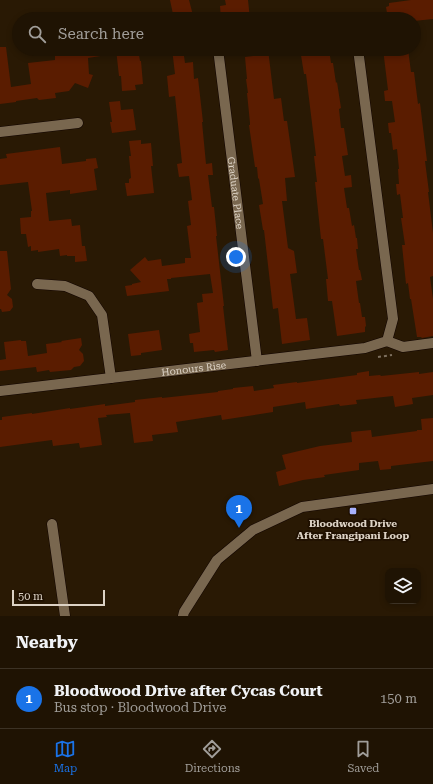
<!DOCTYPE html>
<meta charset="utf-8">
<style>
body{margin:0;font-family:"Roboto Serif",serif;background:#271c0d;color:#f1f3f6}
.controls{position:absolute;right:12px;bottom:12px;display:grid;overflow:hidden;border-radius:8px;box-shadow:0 2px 6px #0003}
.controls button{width:36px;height:36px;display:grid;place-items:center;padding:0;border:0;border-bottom:1px solid #3c3225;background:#1f1303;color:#f1f3f6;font:20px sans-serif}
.scale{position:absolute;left:12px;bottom:10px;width:93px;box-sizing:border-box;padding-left:4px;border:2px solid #dcd2c5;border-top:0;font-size:11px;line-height:14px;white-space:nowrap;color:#dcd2c5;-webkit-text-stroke:3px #1f1000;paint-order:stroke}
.you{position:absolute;left:236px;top:257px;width:14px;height:14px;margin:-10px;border:3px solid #fff;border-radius:50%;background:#1a73e8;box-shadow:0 0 0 6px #1a73e833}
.badge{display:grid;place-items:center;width:26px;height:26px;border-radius:50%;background:#1a73e8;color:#fff;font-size:13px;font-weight:700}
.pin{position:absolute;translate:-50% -33px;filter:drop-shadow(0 1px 2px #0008)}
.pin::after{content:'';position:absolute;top:21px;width:14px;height:12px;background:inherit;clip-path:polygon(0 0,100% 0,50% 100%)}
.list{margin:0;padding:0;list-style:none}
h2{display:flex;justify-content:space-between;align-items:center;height:52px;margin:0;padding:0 16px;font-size:17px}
h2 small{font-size:13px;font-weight:400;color:#a19e9a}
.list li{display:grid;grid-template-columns:26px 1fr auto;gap:12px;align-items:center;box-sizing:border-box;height:60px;padding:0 16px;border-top:1px solid #3c3225}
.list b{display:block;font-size:15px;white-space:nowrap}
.list p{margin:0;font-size:13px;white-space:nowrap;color:#a19e9a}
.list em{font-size:13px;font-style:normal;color:#a19e9a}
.icon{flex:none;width:22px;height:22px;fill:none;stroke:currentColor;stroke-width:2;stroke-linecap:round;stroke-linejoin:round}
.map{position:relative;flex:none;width:433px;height:616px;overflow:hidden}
.search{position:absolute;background:#1f1303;box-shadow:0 2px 6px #0003;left:12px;right:12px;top:12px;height:44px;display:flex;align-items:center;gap:10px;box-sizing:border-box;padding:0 14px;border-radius:22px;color:#a19e9a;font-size:15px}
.sheet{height:112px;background:#1f1303}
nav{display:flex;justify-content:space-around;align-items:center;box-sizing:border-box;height:56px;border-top:1px solid #3c3225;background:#1f1303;font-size:11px;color:#a19e9a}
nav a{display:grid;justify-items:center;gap:2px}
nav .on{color:#1a73e8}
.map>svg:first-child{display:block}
.building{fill:#5a1c00}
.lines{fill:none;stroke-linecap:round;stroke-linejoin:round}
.minor-casing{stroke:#110400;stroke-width:11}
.path{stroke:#7d6f5e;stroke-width:2;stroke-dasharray:3 3;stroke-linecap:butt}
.minor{stroke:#79674f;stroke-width:10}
.poi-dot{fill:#a7b1fc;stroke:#1f1000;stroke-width:1.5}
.labels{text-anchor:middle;stroke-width:3.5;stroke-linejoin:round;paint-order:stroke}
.street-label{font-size:10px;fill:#dcd2c5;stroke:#1f1000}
.poi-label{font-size:10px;font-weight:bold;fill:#dcd2c5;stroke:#1f1000}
</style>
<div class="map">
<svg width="433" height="616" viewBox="0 0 433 616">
<rect width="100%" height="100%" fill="#291904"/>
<path class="building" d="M170,0H189L194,19H174Z
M225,0H248L250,19H221L220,6L226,5Z
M411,0H433V19L414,21V19H388L386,7L389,6V3Z
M0,47H6L11,87L31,84L28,63L55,60V54L77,52V49H106L107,55L88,58L89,74L93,75L88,88L75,83L69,91L55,93L56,98L39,100L37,98L16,101V102L0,104Z
M116,49H138L140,61H141L143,84L135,85L136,90L122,91L121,76H119Z
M172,49H183L185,63L193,62L194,79L198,78L203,122H202L206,164L212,163L213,175H208L212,207H214L217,236H216L224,306H223L228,350L215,352L214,350L194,352L193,343H190L189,334L200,332L197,303L203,302L202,294L213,293L210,274L171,278V279H167L169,291L127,296L125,286L132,285V284L141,282L130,270L145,257L148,261L161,259L162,266L185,263V258H191L187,226L191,225L188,201L192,200L189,176L179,177L177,164L182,163L175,96L169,97L167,76L175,74Z
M252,49H268L274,99L281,98L284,121H287L295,177L285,178L287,201H282L288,248L294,251L297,273L290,274L296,319L307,318L310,340L282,344L278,308L273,309L264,230H263L259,205L263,204L259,179L258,178L257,167H255L249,125H250V123L247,93H248L246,79H247L245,57L253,56Z
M300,49H329L331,63H333L336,83L337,82L341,108L339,109L341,128H344L348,155L342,156L345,176L351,175L352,187L344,188L347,208H349L352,226L354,225L356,238H357L358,249H356L359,270H360L362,280L356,281L359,303H360L362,317H365L366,326L365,327V332L337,336L332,301H328L326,279H328L323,239H321L315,182H317L314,156H316L306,74H304Z
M383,49H408L411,72H414L418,104L420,103L427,161H425L429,192H428L433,233V276L430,277L433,299V336L422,338L421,337H417L411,299H410L408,283L406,284L402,245H405L401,218H403L400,194L397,195L396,184H399L398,169H399L397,149L393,150L391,133H389L388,123L395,122L392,101H385L384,91L388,90Z
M120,101L121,110L133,109L136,130L112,133L110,122H112L109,102Z
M141,140V144L151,143L153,166H151L154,193L127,196L125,183H129V179L131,178L129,156H131L129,141Z
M60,147L62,164L86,161V159L96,158L98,168L94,169L97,190L70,194V190L46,193L49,221L71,219L72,226L80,225L82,246H85L87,261L75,262V256H67V255L60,256L59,249L38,252V250L31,251V246L28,247L26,234H21L20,218L31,217V211H32L28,182L0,185V159L7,158L6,154Z
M0,251H7L11,289L7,295L12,299L13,307L10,311L2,312L1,309H0Z
M159,330L162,350L141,353V355L131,356L128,334Z
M81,338L82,345L79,350L83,354L84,361L80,366L74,367L71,370L50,372L49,370L37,372L36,367L0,371V360L6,359L4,342L21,340V341H26L28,356L47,353L46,344L62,342L61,341Z
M369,371V376L380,375L381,376L419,372V374L433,372V395L412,398L413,404L395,407L393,396L356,400L357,404L340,406L339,404L306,409L305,402L273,407V412L222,420L221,415L176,422L178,432L152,435L153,441L134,443L130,413L106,415L107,417L98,418L102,445L80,448L79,443L53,446L52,440L0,447V420H2V417L32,413V414L70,408V409L105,404V406L135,402V400L162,397V398L218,392V391L233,389V388L253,386L254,391L274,388L273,385L297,382V383L357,375V373Z
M433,418V461L391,466V469L380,470L378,461L359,463V470L324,475L325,477L303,480L279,486L276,472L286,469L282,455L320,446L352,442L351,432L371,430L372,437L417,431V430H422L421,419Z"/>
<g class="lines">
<defs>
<g id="minor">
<path id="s1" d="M218,49L257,361"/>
<path d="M0,132L78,123"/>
<path d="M37,284L65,286L89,296L102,315L111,378"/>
<path d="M387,341L403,347L433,343"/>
<path id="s2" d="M0,391L365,348L387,341L393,319L358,49"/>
<path d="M52,524L65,616"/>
<path d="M183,616L184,612L217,560L253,530L302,507L433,489"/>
</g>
</defs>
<use href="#minor" class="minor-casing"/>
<path class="path" d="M378,357L392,355"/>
<use href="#minor" class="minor"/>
</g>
<rect class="poi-dot" x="349" y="507" width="8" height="8" rx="2"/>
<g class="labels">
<g class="street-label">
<text dy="4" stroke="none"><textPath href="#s1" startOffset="145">Graduate Place</textPath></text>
<text dy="4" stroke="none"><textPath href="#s2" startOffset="195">Honours Rise</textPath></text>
</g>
<g class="poi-label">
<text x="353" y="527">Bloodwood Drive<tspan x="353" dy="12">After Frangipani Loop</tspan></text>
</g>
</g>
</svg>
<div class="controls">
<button><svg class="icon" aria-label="layers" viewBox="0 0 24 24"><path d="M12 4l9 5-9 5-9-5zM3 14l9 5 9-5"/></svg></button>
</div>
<div class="scale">50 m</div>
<div class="you"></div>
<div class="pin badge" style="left:239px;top:528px">1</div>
<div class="search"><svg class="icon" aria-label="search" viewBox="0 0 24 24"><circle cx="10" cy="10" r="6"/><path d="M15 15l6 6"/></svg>Search here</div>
</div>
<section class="sheet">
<h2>Nearby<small></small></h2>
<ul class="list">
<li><span class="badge">1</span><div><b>Bloodwood Drive after Cycas Court</b><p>Bus stop · Bloodwood Drive</p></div><em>150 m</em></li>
</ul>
</section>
<nav>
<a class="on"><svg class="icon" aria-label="map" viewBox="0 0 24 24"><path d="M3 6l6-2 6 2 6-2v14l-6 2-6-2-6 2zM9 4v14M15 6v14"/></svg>Map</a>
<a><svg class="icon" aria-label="directions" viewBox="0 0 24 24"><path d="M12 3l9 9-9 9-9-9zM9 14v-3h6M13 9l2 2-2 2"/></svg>Directions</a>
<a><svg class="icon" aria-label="saved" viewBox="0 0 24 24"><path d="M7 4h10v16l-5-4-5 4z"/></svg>Saved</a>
</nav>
